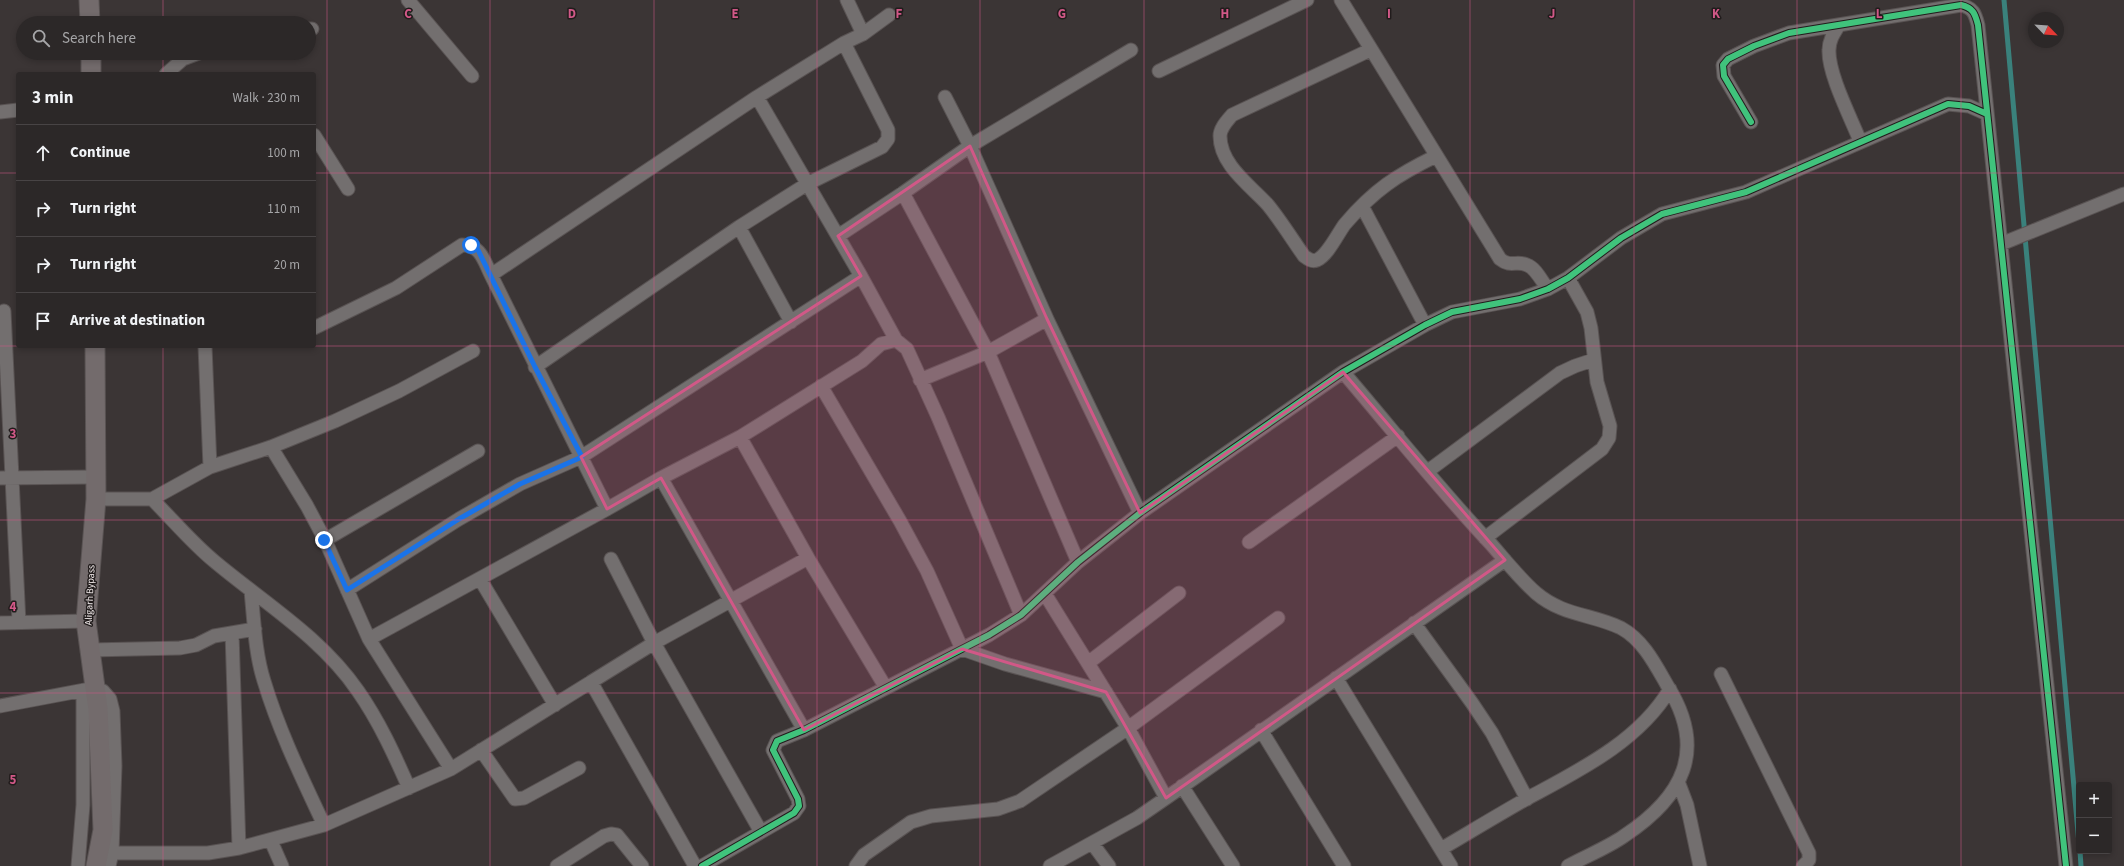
<!DOCTYPE html>
<meta charset="utf-8">
<style>
body{margin:0;font-family:"Source Sans 3",sans-serif;background:#343030;color:#f1f3f6}
.controls{position:absolute;right:12px;bottom:12px;display:grid;overflow:hidden;border-radius:4px;box-shadow:0 2px 6px #0003}
.controls button{width:36px;height:36px;display:grid;place-items:center;padding:0;border:0;border-bottom:1px solid #484445;background:#2c2828;color:#f1f3f6;font:20px sans-serif}
.compass{position:absolute;left:2028px;top:12px;width:36px;height:36px;border-radius:50%;background:#2c2828;box-shadow:0 2px 6px #0003;rotate:115deg}
.stop{position:absolute;width:12px;height:12px;margin:-9px;border:3px solid #1a73e8;border-radius:50%;background:#fff}
.stop.end{background:#1a73e8;border-color:#fff;box-shadow:0 1px 4px #0008}
.list{margin:0;padding:0;list-style:none}
h2{display:flex;justify-content:space-between;align-items:center;height:52px;margin:0;padding:0 16px;font-size:17px}
h2 small{font-size:13px;font-weight:400;color:#a6a6a8}
.list li{display:grid;grid-template-columns:26px 1fr auto;gap:12px;align-items:center;box-sizing:border-box;height:56px;padding:0 16px;border-top:1px solid #484445}
.list b{display:block;font-size:15px;white-space:nowrap}
.list em{font-size:13px;font-style:normal;color:#a6a6a8}
.icon{flex:none;width:22px;height:22px;fill:none;stroke:currentColor;stroke-width:2;stroke-linecap:round;stroke-linejoin:round}
.map{position:relative;flex:none;width:2124px;height:866px;overflow:hidden}
.search{position:absolute;background:#2c2828;box-shadow:0 2px 6px #0003;left:16px;top:16px;width:300px;height:44px;display:flex;align-items:center;gap:10px;box-sizing:border-box;padding:0 14px;border-radius:22px;color:#a6a6a8;font-size:15px}
.panel{position:absolute;background:#2c2828;box-shadow:0 2px 6px #0003;left:16px;top:72px;width:300px;height:276px;border-radius:4px}
.map>svg:first-child{display:block}
.lines{fill:none;stroke-linecap:round;stroke-linejoin:round}
.stream{stroke:#3a817c;stroke-width:5}
.minor-casing{stroke:#595353;stroke-width:15}
.secondary-casing{stroke:#595353;stroke-width:21}
.minor{stroke:#736f6f;stroke-width:13}
.secondary{stroke:#736b6c;stroke-width:19}
.cycleway-casing{stroke:#211c1c;stroke-width:8}
.cycleway{stroke:#40c37c;stroke-width:6}
.route{stroke:#1a73e8;stroke-width:5}
.marked{fill:#d15887;fill-opacity:0.2;stroke:#d15887;stroke-width:3;stroke-linejoin:round}
.grid{fill:none;stroke:#d15887;stroke-width:1;stroke-opacity:0.55}
.labels{text-anchor:middle;stroke-width:3;stroke-linejoin:round;paint-order:stroke}
.street-label{font-size:10px;fill:#f4eded;stroke:#211c1c}
.grid-label{font-size:13px;text-anchor:middle;font-weight:bold;fill:#d15887;stroke:#211c1c;stroke-width:3;stroke-linejoin:round;paint-order:stroke}
</style>
<div class="map">
<svg width="2124" height="866" viewBox="0 0 2124 866">
<rect width="100%" height="100%" fill="#3b3535"/>
<g class="lines">
<path class="stream" d="M2004,0L2079,844
M2080,851L2081,866"/>
<defs>
<path id="minor" d="M408,0L472,76
M847,0L863,34
M1341,0L1500,259C1511,268 1516,260 1527,265C1536,268 1542,282 1548,289
M1839,25C1834,33 1829,40 1829,50C1828,74 1851,118 1860,141
M309,29H312
M1370,50L1232,115C1227,121 1220,128 1220,136C1220,165 1251,186 1268,205C1281,221 1292,239 1304,256C1308,259 1312,262 1317,260C1328,255 1338,233 1345,224C1374,190 1397,175 1436,156
M1159,71L1307,0
M166,74L183,59L199,53
M757,97L861,276L896,340
M945,97L970,146L1047,319
M0,112L18,110
M1751,122L1724,76L1723,65L1728,59L1754,46L1789,33L1961,5C1973,8 1975,13 1978,25L2066,866
M314,135L348,189
M903,193L970,146L1131,50
M1362,206L1425,325
M739,227L791,322
M838,236L903,193L988,352L1047,319L1140,513
M2001,244L2124,194
M491,275L607,509
M4,311L19,623
M314,328L396,288L462,245C481,245 484,261 491,275L757,97L844,43L863,34L889,15
M205,346L210,467
M535,367L739,227L807,184L882,147L888,139V130L844,43
M1343,372C1392,429 1439,489 1491,544C1505,560 1520,579 1536,593C1563,616 1592,614 1621,628C1643,640 1655,664 1667,685C1708,750 1683,797 1624,836C1607,848 1586,856 1568,866
M920,380L988,352L1078,562
M821,386L900,521L927,571L962,649L1005,664L1106,692
M740,437L808,558L886,688
M271,447L307,506L325,540L369,639
M1428,471L1560,373L1575,366L1593,360
M0,478L95,477
M661,478L804,730
M96,499H152L210,467L271,447L335,421L399,391L473,351
M152,499C172,519 192,543 214,561C264,603 321,637 358,691C379,721 394,754 409,788
M1485,538L1602,449L1609,438L1610,426L1597,382L1591,328L1587,312L1568,278
M325,540L478,451
M1249,542L1398,436
M611,559L654,643L761,832
M480,579L555,705
M347,590L459,519L520,484L581,457L861,276
M251,591C254,620 255,653 264,681C279,731 302,778 324,825
M1045,594L1128,728L1166,798L1505,560
M0,623L86,621
M1414,623L1472,703L1492,733L1527,799
M232,633L239,848L324,825L451,769L591,682
M90,650L180,648L196,645L214,636L255,629
M1088,663L1179,593
M1721,674L1809,853V860L1803,866
M1336,678L1451,866
M0,706L95,688L103,691L110,699L113,711L115,766L112,853L109,866
M1261,730L1344,866
M481,750L515,799L524,798L579,768
M451,769L369,639L607,509L661,478L740,437L862,361L881,344L896,340L907,349L938,417L1021,615
M1679,784L1687,805L1700,866
M1182,786L1233,866
M271,841L282,866
M1092,843L1109,866
M1441,849C1470,832 1498,815 1528,798C1580,770 1639,741 1670,689
M112,853H208L239,848
M78,866L83,805V691
M557,866L604,836L611,834L617,835L642,866
M695,866L591,682L654,643L808,558
M702,866L794,813L799,806L798,799L773,750L777,741L804,730L989,635L1021,615L1078,562L1140,513L1343,372L1425,325L1452,312L1520,299L1548,289L1568,278L1621,238L1662,214L1746,192L1948,104L1969,106L1987,114
M856,866L864,855L911,822L931,816L998,809L1020,801L1128,728L1278,618
M1050,866L1137,818L1166,798"/>
<path id="secondary" d="M89,0L90,23
M91,53V74
M95,346L96,499L86,621L98,709L103,830L96,866"/>
</defs>
<use href="#minor" class="minor-casing"/>
<use href="#secondary" class="secondary-casing"/>
<use href="#minor" class="minor"/>
<use href="#secondary" class="secondary"/>
<defs>
<path id="cycleway" d="M1751,122L1724,76L1723,65L1728,59L1754,46L1789,33L1961,5C1973,8 1975,13 1978,25L2066,866
M702,866L794,813L799,806L798,799L773,750L777,741L804,730L989,635L1021,615L1078,562L1140,513L1343,372L1425,325L1452,312L1520,299L1548,289L1568,278L1621,238L1662,214L1746,192L1948,104L1969,106L1987,114"/>
</defs>
<use href="#cycleway" class="cycleway-casing"/>
<use href="#cycleway" class="cycleway"/>
</g>
<g class="lines">
<path class="route" d="M324,540L347,590L459,519L520,484L582,457L535,367L478,250L471,245"/>
</g>
<path class="marked" d="M970,146L1047,319L1140,513L1343,372L1505,560L1166,798L1106,692L962,649L804,730L661,478L607,509L581,457L861,276L838,236Z"/>
<path class="grid" d="M163,0V23M327,0V866M490,0V866M654,0V866M817,0V866M980,0V866M1144,0V866M1307,0V866M1470,0V866M1634,0V866M1797,0V866M1961,0V866M163,53V74M0,173H18M314,173H2124M0,346H2124M163,346V866M0,520H2124M0,693H2124"/>
<g class="labels">
<g class="street-label">
<text transform="translate(89 595) rotate(-87)" y="4">Aligarh Bypass</text>
</g>
</g>
<g class="grid-label">
<text x="408" y="18">C</text>
<text x="572" y="18">D</text>
<text x="735" y="18">E</text>
<text x="899" y="18">F</text>
<text x="1062" y="18">G</text>
<text x="1225" y="18">H</text>
<text x="1389" y="18">I</text>
<text x="1552" y="18">J</text>
<text x="1716" y="18">K</text>
<text x="1879" y="18">L</text>
<text x="13" y="438">3</text>
<text x="13" y="611">4</text>
<text x="13" y="784">5</text>
</g>
</svg>
<div class="controls">
<button>+</button>
<button>−</button>
</div>
<svg class="compass" viewBox="-18 -18 36 36"><path d="M0-13l5 13h-10z" fill="#e53935"/><path d="M0 13l5-13h-10z" fill="#a6a6a8"/></svg>
<div class="stop" style="left:471px;top:245px"></div>
<div class="stop end" style="left:324px;top:540px"></div>
<div class="search"><svg class="icon" aria-label="search" viewBox="0 0 24 24"><circle cx="10" cy="10" r="6"/><path d="M15 15l6 6"/></svg>Search here</div>
<section class="panel">
<h2>3 min<small>Walk · 230 m</small></h2>
<ul class="list">
<li><svg class="icon" aria-label="ahead" viewBox="0 0 24 24"><path d="M12 20V5M6 11l6-6 6 6"/></svg><div><b>Continue</b></div><em>100 m</em></li>
<li><svg class="icon" aria-label="right" viewBox="0 0 24 24"><path d="M7 20v-9h11M14 6l5 5-5 5"/></svg><div><b>Turn right</b></div><em>110 m</em></li>
<li><svg class="icon" aria-label="right" viewBox="0 0 24 24"><path d="M7 20v-9h11M14 6l5 5-5 5"/></svg><div><b>Turn right</b></div><em>20 m</em></li>
<li><svg class="icon" aria-label="arrive" viewBox="0 0 24 24"><path d="M6 21V4h12l-3 4 3 4H6"/></svg><div><b>Arrive at destination</b></div></li>
</ul>
</section>
</div>
